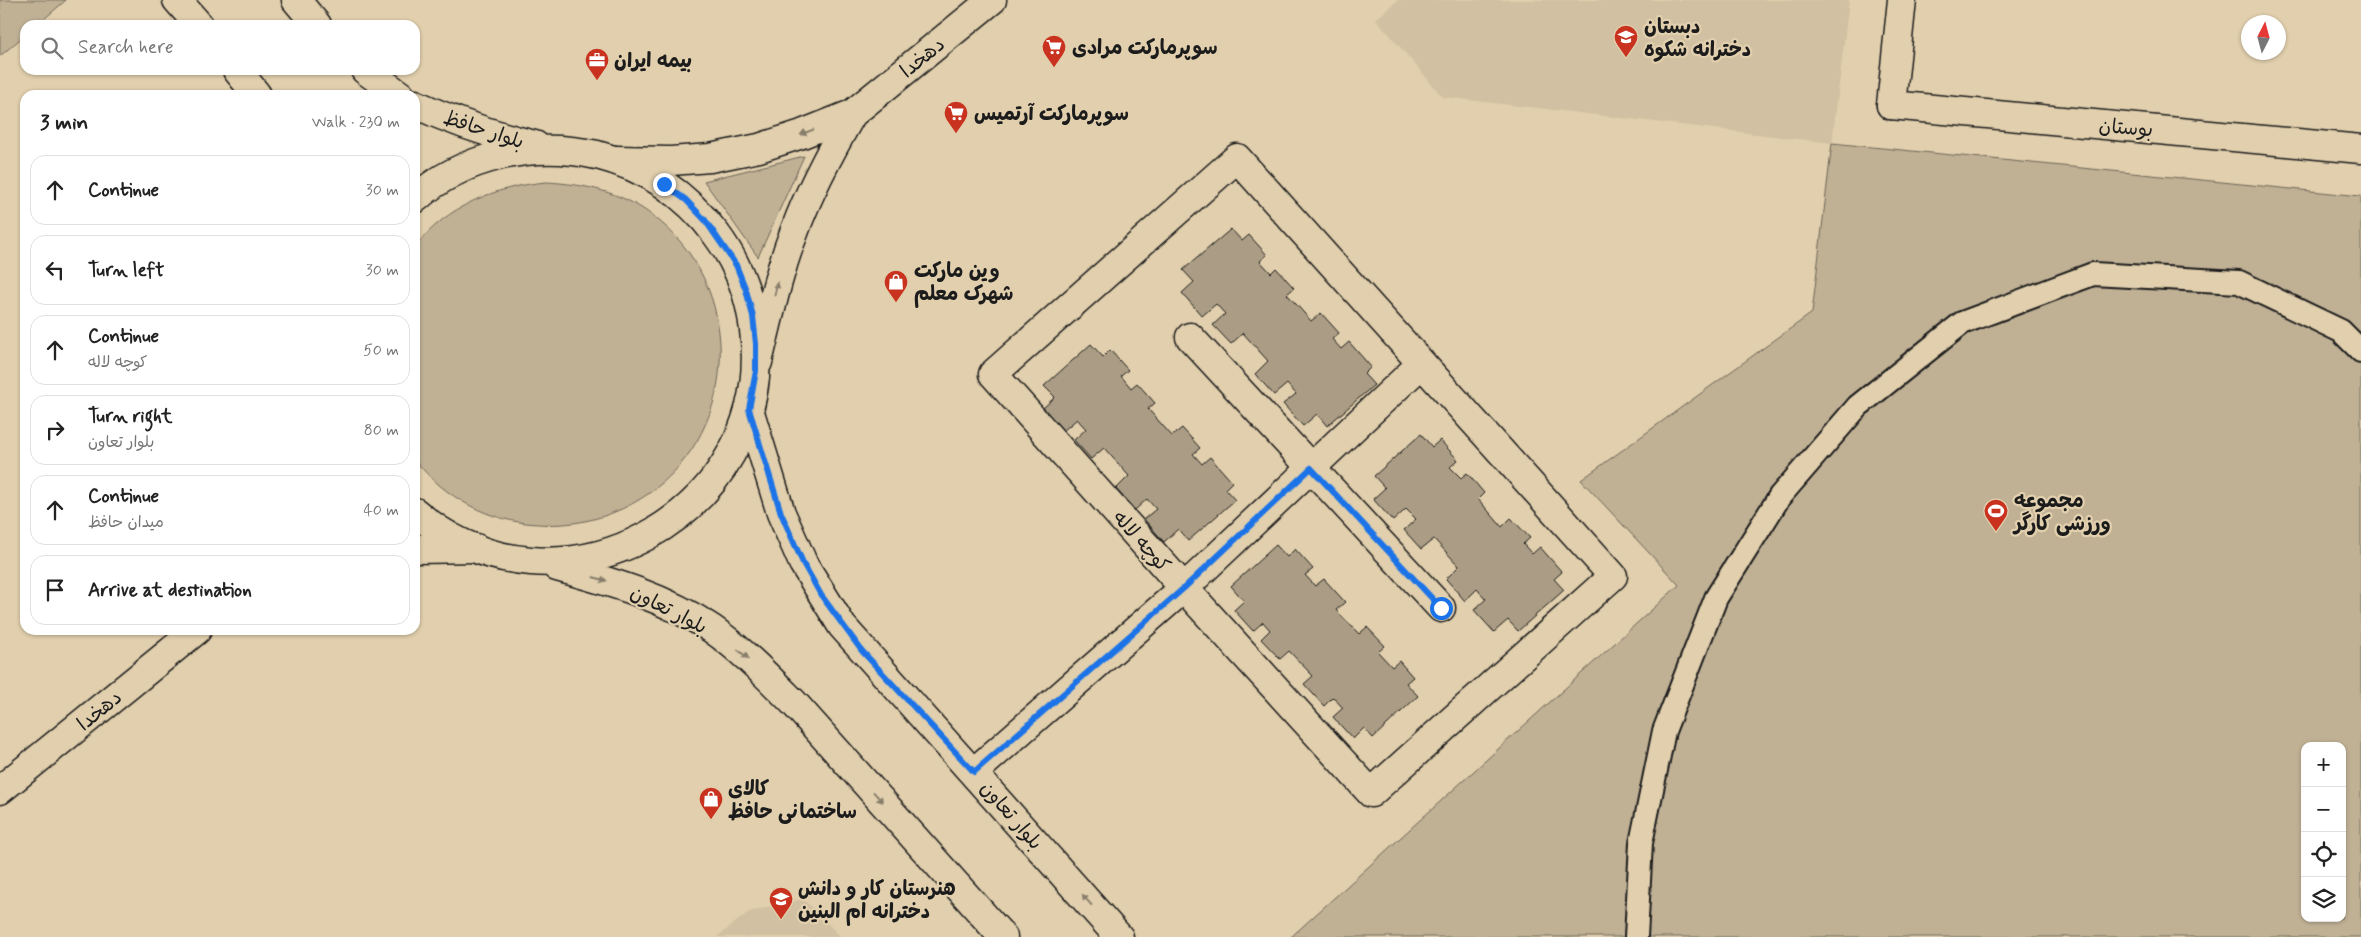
<!DOCTYPE html>
<meta charset="utf-8">
<style>
body{margin:0;font-family:Mynerve,"Playpen Sans Arabic",sans-serif;background:#f2f2f2;color:#222}
.controls{position:absolute;right:15px;bottom:15px;display:grid;overflow:hidden;border-radius:10px;box-shadow:0 1px 4px #0004}
.controls button{width:45px;height:45px;display:grid;place-items:center;padding:0;border:0;border-bottom:1px solid #e0e0e0;background:#fff;color:#222;font:25px sans-serif}
.compass{position:absolute;left:2241px;top:15px;width:45px;height:45px;border-radius:50%;background:#fff;box-shadow:0 1px 4px #0004;rotate:6deg}
.stop{position:absolute;width:15px;height:15px;margin:-11px;border:4px solid #1a73e8;border-radius:50%;background:#fff}
.stop.end{background:#1a73e8;border-color:#fff;box-shadow:0 1px 5px #0008}
.list{margin:0;padding:0;list-style:none}
h2{display:flex;justify-content:space-between;align-items:center;height:65px;margin:0;padding:0 20px;font-size:21px}
h2 small{font-size:16px;font-weight:400;color:#767676}
.list li{display:grid;grid-template-columns:32px 1fr auto;gap:15px;align-items:center;box-sizing:border-box;height:70px;margin:0 10px 10px;padding:0 10px;border:1px solid #e0e0e0;border-radius:15px}
.list b{display:block;font-size:19px;white-space:nowrap}
.list p{margin:0;font-size:16px;white-space:nowrap;color:#767676}
.list em{font-size:16px;font-style:normal;color:#767676}
.icon{flex:none;width:28px;height:28px;fill:none;stroke:currentColor;stroke-width:2;stroke-linecap:round;stroke-linejoin:round}
.map{position:relative;flex:none;width:2361px;height:937px;overflow:hidden}
.search{position:absolute;background:#fff;box-shadow:0 1px 4px #0004;left:20px;top:20px;width:400px;height:55px;display:flex;align-items:center;gap:12px;box-sizing:border-box;padding:0 18px;border-radius:15px;color:#767676;font-size:19px}
.panel{position:absolute;background:#fff;box-shadow:0 1px 4px #0004;left:20px;top:90px;width:400px;height:545px;border-radius:15px}
.map>svg:first-child{display:block}
.built{fill:#d1c0a1}
.green{fill:#c0b195;stroke:#6e6658;fill-rule:evenodd}
.building{fill:#ab9d85;stroke:#1c1c1c}
.lines{fill:none;stroke-linecap:round;stroke-linejoin:round}
.service-casing{stroke:#1c1c1c;stroke-width:26}
.minor-casing{stroke:#1c1c1c;stroke-width:31}
.tertiary-casing{stroke:#1c1c1c;stroke-width:31}
.secondary-casing{stroke:#1c1c1c;stroke-width:31}
.service{stroke:#e1cfad;stroke-width:22}
.minor{stroke:#e1cfad;stroke-width:28}
.tertiary{stroke:#e1cfad;stroke-width:28}
.secondary{stroke:#e1cfad;stroke-width:28}
.oneway{fill:#887e6c}
.route{stroke:#1a73e8;stroke-width:6}
.labels{text-anchor:middle;stroke-width:4.5;stroke-linejoin:round;paint-order:stroke}
.poi-label{font-size:20px;font-weight:bold;fill:#1c1c1c;stroke:#e1cfad;text-anchor:start}
.street-label{font-size:20px;fill:#1c1c1c;stroke:#e1cfad}
</style>
<div class="map">
<svg width="2361" height="937" viewBox="0 0 2361 937">
<rect width="100%" height="100%" fill="#e1cfad"/>
<filter id="ink" filterUnits="userSpaceOnUse"><feTurbulence type="fractalNoise" baseFrequency=".02" numOctaves="2"/><feDisplacementMap in="SourceGraphic" scale="10" xChannelSelector="R" yChannelSelector="G"/><feConvolveMatrix kernelMatrix="1 2 1 2 8 2 1 2 1" color-interpolation-filters="sRGB"/></filter>
<g filter="url(#ink)">
<path class="built" d="M1398,0H1849L1832,143L1443,97L1376,19Z
M803,899L841,937H717L749,912Z"/>
<path class="green" d="M0,0H66L37,25H25V35L0,56Z
M1832,143L2361,196V937H1291L1679,585L1581,480L1812,313ZM2305,746H2342V918H2305Z
M804,156L758,257L704,181Z
M546,182C584,184 622,192 653,216C744,284 743,428 648,494C616,516 578,527 538,524C490,522 445,498 415,460V247C448,205 495,187 546,182Z"/>
<path class="building" d="M1231,229L1242,241L1249,235L1267,255L1260,261L1271,273L1276,268L1294,288L1287,294L1311,321L1321,313L1339,333L1332,339L1341,349L1349,342L1371,367L1364,374L1374,385L1327,426L1317,414L1303,426L1283,404L1296,394L1287,384L1274,395L1255,374L1268,361L1243,333L1231,344L1213,325L1225,314L1216,304L1202,316L1182,293L1194,282L1183,270Z
M1091,344L1103,357L1110,350L1128,370L1121,376L1131,388L1137,383L1155,403L1148,409L1172,436L1182,428L1200,448L1193,454L1202,464L1210,457L1232,482L1225,489L1235,500L1188,541L1178,529L1164,542L1144,519L1156,509L1147,499L1135,510L1116,489L1129,476L1104,448L1091,459L1074,440L1086,429L1077,419L1063,431L1042,409L1055,397L1044,386Z
M1421,434L1432,447L1440,440L1458,460L1450,467L1461,478L1467,473L1484,493L1478,499L1502,527L1511,518L1530,538L1523,544L1532,554L1540,547L1562,572L1554,579L1564,590L1518,631L1508,620L1494,632L1474,610L1486,599L1477,589L1465,601L1446,579L1459,566L1434,539L1421,549L1404,530L1416,519L1406,509L1393,521L1373,499L1385,488L1374,476Z
M1276,545L1287,557L1295,549L1313,569L1305,575L1315,586L1324,579L1345,602L1336,610L1359,634L1367,627L1385,646L1378,652L1392,667L1399,661L1413,677L1406,683L1418,696L1373,738L1364,728L1353,739L1333,717L1343,708L1333,697L1324,706L1304,684L1313,676L1289,651L1280,659L1261,639L1270,630L1263,622L1253,631L1234,610L1244,601L1231,586Z"/>
<g class="lines">
<defs>
<path id="service" d="M1636,937L1641,843L1664,731L1716,598L1780,496L1858,406L1962,323L2093,274L2239,282L2341,331L2361,351"/>
<path id="minor" d="M1891,105L1902,0
M1237,158L1613,576L1371,793L1184,588L993,374Z
M1190,337L1441,608
M974,772L1184,588L1421,364"/>
<path id="tertiary" d="M1891,105L2361,149
M615,160L671,161L710,158L759,148L802,134L852,114L992,0
M758,362C769,318 778,273 795,230C810,189 830,152 852,114
M415,549L476,548
M0,790L197,630"/>
<path id="secondary" d="M177,0L199,25
M296,0L317,25
M237,70L257,95
M365,70L400,95
M415,104C454,122 493,135 535,145
M415,199C464,155 534,141 597,155C645,167 686,194 716,234C737,262 750,295 754,330C778,515 556,634 415,512
M749,409L781,513L803,563L842,626L1119,937
M557,567C611,582 665,597 712,629C742,650 768,677 794,703L1003,937"/>
</defs>
<use href="#service" class="service-casing"/>
<use href="#minor" class="minor-casing"/>
<use href="#tertiary" class="tertiary-casing"/>
<use href="#secondary" class="secondary-casing"/>
<use href="#service" class="service"/>
<use href="#minor" class="minor"/>
<use href="#tertiary" class="tertiary"/>
<use href="#secondary" class="secondary"/>
</g>
<defs><path id="oneway-solid" d="M-6-.8H1V-3.2L6.5 0L1 3.2V.8H-6Z" transform="scale(1.25)"/></defs>
<g class="oneway">
<use href="#oneway-solid" transform="translate(807 132) rotate(159)"/>
<use href="#oneway-solid" transform="translate(776 289) rotate(-76)"/>
<use href="#oneway-solid" transform="translate(600 579) rotate(15)"/>
<use href="#oneway-solid" transform="translate(743 654) rotate(39)"/>
<use href="#oneway-solid" transform="translate(878 797) rotate(48)"/>
<use href="#oneway-solid" transform="translate(1087 900) rotate(-131)"/>
</g>
</g>
<g class="lines" filter="url(#ink)">
<path class="route" d="M664,184L686,200L705,220L736,265L746,290L753,316L756,344V371L749,409L781,513L803,563L821,595L862,651L974,772L1184,588L1311,468L1441,608"/>
</g>
<defs>
<symbol id="school-pin" viewBox="-11 -11 22 30"><path d="M0 17L-7.5 6A9.5 9.5 0 1 1 7.5 6Z" fill="#c8321e" stroke="#e1cfad"/><path d="M0-5L7-2L0 1L-7-2ZM-4 1L0 2.5L4 1V4Q0 6-4 4Z" fill="#fff"/></symbol>
<symbol id="supermarket-pin" viewBox="-11 -11 22 30"><path d="M0 17L-7.5 6A9.5 9.5 0 1 1 7.5 6Z" fill="#c8321e" stroke="#e1cfad"/><path d="M-6-5.5h2.5l.6 2H6L4.5 2H-2.5L-4.4-4H-6ZM-1.5 3.2a1.3 1.3 0 1 0 .1 0ZM3 3.2a1.3 1.3 0 1 0 .1 0Z" fill="#fff"/></symbol>
<symbol id="office-pin" viewBox="-11 -11 22 30"><path d="M0 17L-7.5 6A9.5 9.5 0 1 1 7.5 6Z" fill="#c8321e" stroke="#e1cfad"/><path d="M-6-3h4V-5.5h4V-3h4V5H-6ZM-1-4.5V-3h2v-1.5ZM-6 0V1H6V0Z" fill="#fff"/></symbol>
<symbol id="shop-pin" viewBox="-11 -11 22 30"><path d="M0 17L-7.5 6A9.5 9.5 0 1 1 7.5 6Z" fill="#c8321e" stroke="#e1cfad"/><path d="M-5-2.5h2.3a2.7 3.5 0 0 1 5.4 0H5L5.5 6h-11ZM-1.5-2.5h3a1.5 2.3 0 0 0-3 0Z" fill="#fff"/></symbol>
<symbol id="stadium-pin" viewBox="-11 -11 22 30"><path d="M0 17L-7.5 6A9.5 9.5 0 1 1 7.5 6Z" fill="#c8321e" stroke="#e1cfad"/><path d="M0-5a6.5 5 0 1 0 0 10a6.5 5 0 1 0 0-10ZM-3.5-1.8h7v3.6h-7Z" fill="#fff"/></symbol>
</defs>
<g fill-rule="evenodd">
<use href="#school-pin" x="1612" y="23" width="28" height="38"/>
<use href="#supermarket-pin" x="1040" y="33" width="28" height="38"/>
<use href="#office-pin" x="583" y="46" width="28" height="38"/>
<use href="#supermarket-pin" x="942" y="99" width="28" height="38"/>
<use href="#shop-pin" x="882" y="268" width="28" height="38"/>
<use href="#stadium-pin" x="1982" y="497" width="28" height="38"/>
<use href="#shop-pin" x="697" y="785" width="28" height="38"/>
<use href="#school-pin" x="767" y="885" width="28" height="38"/>
</g>
<g class="labels">
<g class="poi-label">
<text x="1644" y="33">دبستان<tspan x="1644" dy="23">دخترانه شکوه</tspan></text>
<text x="1072" y="54">سوپرمارکت مرادی</text>
<text x="614" y="67">بیمه ایران</text>
<text x="974" y="120">سوپرمارکت آرتمیس</text>
<text x="914" y="277">وین مارکت<tspan x="914" dy="23">شهرک معلم</tspan></text>
<text x="2014" y="507">مجموعه<tspan x="2014" dy="23">ورزشی کارگر</tspan></text>
<text x="728" y="795">کالای<tspan x="728" dy="23">ساختمانی حافظ</tspan></text>
<text x="798" y="895">هنرستان کار و دانش<tspan x="798" dy="23">دخترانه ام البنین</tspan></text>
</g>
<g class="street-label">
<text transform="translate(922 57) rotate(-39)" y="7">دهخدا</text>
<text transform="translate(2126 127) rotate(5)" y="7">بوستان</text>
<text transform="translate(484 129) rotate(18)" y="7">بلوار حافظ</text>
<text transform="translate(1142 541) rotate(48)" y="7">کوچه لاله</text>
<text transform="translate(669 609) rotate(27)" y="7">بلوار تعاون</text>
<text transform="translate(99 710) rotate(-39)" y="7">دهخدا</text>
<text transform="translate(1012 815) rotate(49)" y="7">بلوار تعاون</text>
</g>
</g>
</svg>
<div class="controls">
<button>+</button>
<button>−</button>
<button><svg class="icon" aria-label="locate" viewBox="0 0 24 24"><circle cx="12" cy="12" r="6"/><path d="M12 2v4M12 18v4M2 12h4M18 12h4"/></svg></button>
<button><svg class="icon" aria-label="layers" viewBox="0 0 24 24"><path d="M12 4l9 5-9 5-9-5zM3 14l9 5 9-5"/></svg></button>
</div>
<svg class="compass" viewBox="-18 -18 36 36"><path d="M0-13l5 13h-10z" fill="#e53935"/><path d="M0 13l5-13h-10z" fill="#767676"/></svg>
<div class="stop" style="left:1441px;top:608px"></div>
<div class="stop end" style="left:664px;top:184px"></div>
<div class="search"><svg class="icon" aria-label="search" viewBox="0 0 24 24"><circle cx="10" cy="10" r="6"/><path d="M15 15l6 6"/></svg>Search here</div>
<section class="panel">
<h2>3 min<small>Walk · 230 m</small></h2>
<ul class="list">
<li><svg class="icon" aria-label="ahead" viewBox="0 0 24 24"><path d="M12 20V5M6 11l6-6 6 6"/></svg><div><b>Continue</b></div><em>30 m</em></li>
<li><svg class="icon" aria-label="left" viewBox="0 0 24 24"><path d="M17 20v-9H6M10 6l-5 5 5 5"/></svg><div><b>Turn left</b></div><em>30 m</em></li>
<li><svg class="icon" aria-label="ahead" viewBox="0 0 24 24"><path d="M12 20V5M6 11l6-6 6 6"/></svg><div><b>Continue</b><p>کوچه لاله</p></div><em>50 m</em></li>
<li><svg class="icon" aria-label="right" viewBox="0 0 24 24"><path d="M7 20v-9h11M14 6l5 5-5 5"/></svg><div><b>Turn right</b><p>بلوار تعاون</p></div><em>80 m</em></li>
<li><svg class="icon" aria-label="ahead" viewBox="0 0 24 24"><path d="M12 20V5M6 11l6-6 6 6"/></svg><div><b>Continue</b><p>میدان حافظ</p></div><em>40 m</em></li>
<li><svg class="icon" aria-label="arrive" viewBox="0 0 24 24"><path d="M6 21V4h12l-3 4 3 4H6"/></svg><div><b>Arrive at destination</b></div></li>
</ul>
</section>
</div>
